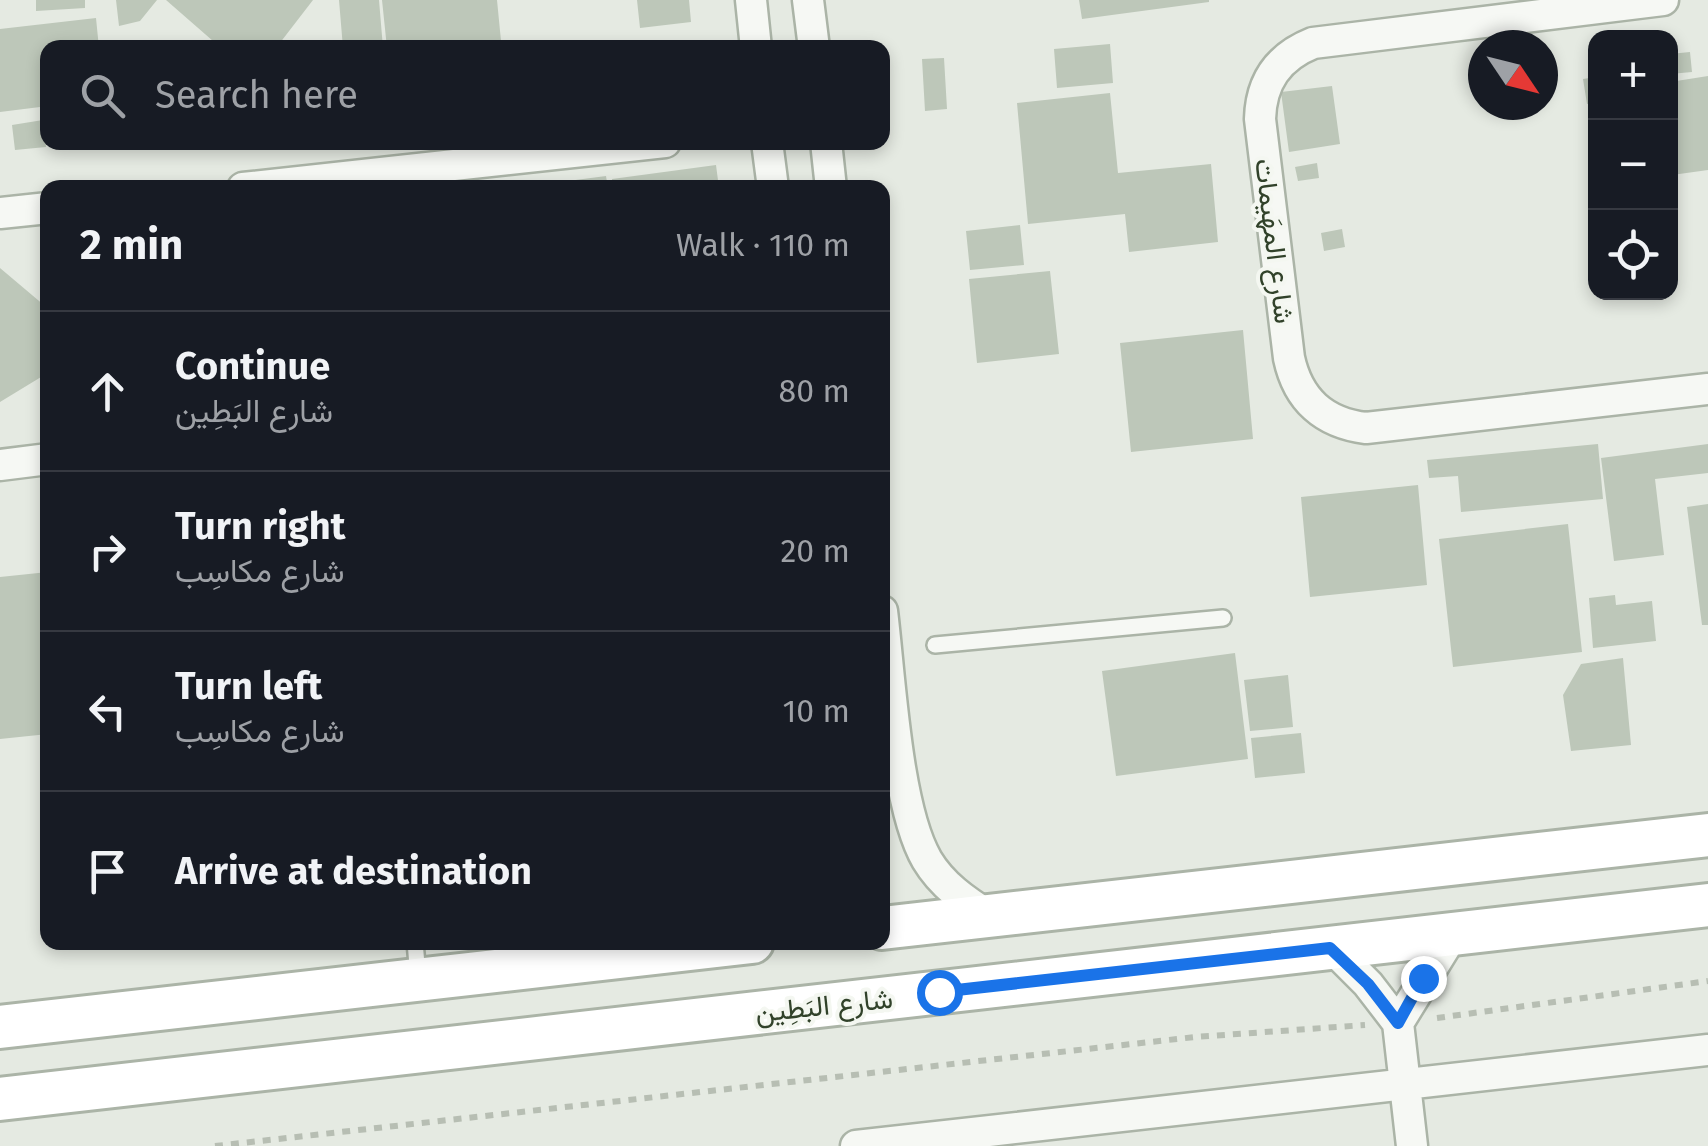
<!DOCTYPE html>
<meta charset="utf-8">
<style>
body{margin:0;font-family:"Fira Sans",Vazirmatn,sans-serif;background:#242831;color:#f1f3f6}
.controls{position:absolute;right:30px;top:30px;display:grid;overflow:hidden;border-radius:20px;box-shadow:0 5px 15px #0003}
.controls button{width:90px;height:90px;display:grid;place-items:center;padding:0;border:0;border-bottom:2px solid #363941;background:#171b24;color:#f1f3f6;font:50px sans-serif}
.compass{position:absolute;left:1468px;top:30px;width:90px;height:90px;border-radius:50%;background:#171b24;box-shadow:0 5px 15px #0003;rotate:125deg}
.stop{position:absolute;width:30px;height:30px;margin:-22px;border:8px solid #1a73e8;border-radius:50%;background:#fff}
.stop.end{background:#1a73e8;border-color:#fff;box-shadow:0 2px 10px #0008}
.list{margin:0;padding:0;list-style:none}
h2{display:flex;justify-content:space-between;align-items:center;height:130px;margin:0;padding:0 40px;font-size:42px}
h2 small{font-size:32px;font-weight:400;color:#9ea1a6}
.list li{display:grid;grid-template-columns:65px 1fr auto;gap:30px;align-items:center;box-sizing:border-box;height:160px;padding:0 40px;border-top:2px solid #363941}
.list b{display:block;font-size:38px;white-space:nowrap}
.list p{margin:0;font-size:32px;white-space:nowrap;color:#9ea1a6}
.list em{font-size:32px;font-style:normal;color:#9ea1a6}
.icon{flex:none;width:55px;height:55px;fill:none;stroke:currentColor;stroke-width:2;stroke-linecap:round;stroke-linejoin:round}
.map{position:relative;flex:none;width:1708px;height:1146px;overflow:hidden}
.search{position:absolute;background:#171b24;box-shadow:0 5px 15px #0003;left:40px;top:40px;width:850px;height:110px;display:flex;align-items:center;gap:25px;box-sizing:border-box;padding:0 35px;border-radius:20px;color:#9ea1a6;font-size:38px}
.panel{position:absolute;background:#171b24;box-shadow:0 5px 15px #0003;left:40px;top:180px;width:850px;height:770px;border-radius:20px}
.map>svg:first-child{display:block}
.building{fill:#bdc7b9}
.lines{fill:none;stroke-linecap:round;stroke-linejoin:round}
.lane-casing{stroke:#abb4a7;stroke-width:20}
.street-casing{stroke:#abb4a7;stroke-width:35}
.secondary-casing{stroke:#abb4a7;stroke-width:48}
.path{stroke:#b7beb3;stroke-width:6;stroke-dasharray:8 8;stroke-linecap:butt}
.lane{stroke:#f6f8f4;stroke-width:15}
.street{stroke:#f6f8f4;stroke-width:30}
.secondary{stroke:#fff;stroke-width:42}
.route{stroke:#1a73e8;stroke-width:12}
.labels{text-anchor:middle;stroke-width:8;stroke-linejoin:round;paint-order:stroke}
.street-label{font-size:28px;fill:#31422a;stroke:#f4f7f1}
</style>
<div class="map">
<svg width="1708" height="1146" viewBox="0 0 1708 1146">
<rect width="100%" height="100%" fill="#e5eae2"/>
<path class="building" d="M36,0H85V8L36,11Z
M116,0H157L140,21L119,26Z
M166,0H313L276,48H261L251,40L246,48H221Z
M339,0H379L383,48H343Z
M382,0H497L501,41L444,48H387Z
M637,0H689L691,22L640,28Z
M1079,0H1209V2L1082,19Z
M96,18L99,48H48V106L0,112V29Z
M1110,44L1113,83L1057,88L1054,49Z
M1690,52L1692,72L1670,74V54Z
M944,58L947,109L925,111L922,59Z
M1708,76V170L1672,175L1670,82Z
M1596,77V102L1587,104L1583,79Z
M1332,86L1340,144L1289,152L1281,92Z
M1110,93L1118,173L1211,164L1218,242L1129,252L1125,214L1028,224L1017,103Z
M43,120L46,147L15,150L12,125Z
M1317,163L1319,178L1298,181L1295,167Z
M716,165L719,188H613L612,179Z
M606,176L608,188H537V185Z
M1020,225L1024,265L970,270L966,231Z
M1342,229L1345,247L1324,251L1321,233Z
M0,268L45,306L46,374L0,402Z
M1050,271L1059,354L977,363L969,279Z
M1243,330L1253,439L1131,452L1120,343Z
M1598,444L1603,499L1461,512L1458,476L1429,478L1427,460Z
M1708,444V473L1655,479L1664,555L1614,561L1601,458Z
M1418,485L1427,585L1310,597L1301,497Z
M1708,504V625H1702L1687,507Z
M1568,524L1582,652L1453,667L1439,539Z
M48,572V734L0,739V577Z
M1615,595L1616,605L1652,601L1656,641L1593,648L1589,598Z
M1235,653L1248,759L1116,776L1102,671Z
M1623,658L1631,745L1571,751L1563,695L1581,664Z
M1288,675L1293,727L1250,731L1244,680Z
M1301,733L1305,773L1255,778L1251,738Z"/>
<g class="lines">
<defs>
<path id="lane" d="M935,645L1223,618
M415,942L418,976"/>
<path id="street" d="M751,0L756,48
M808,0L814,48
M1663,0L1313,43C1278,57 1261,82 1260,119L1289,358C1298,400 1324,423 1366,428L1708,389
M767,142L773,188
M826,142L831,188
M243,188L665,142
M0,213L48,208
M0,465L48,459
M882,611C890,676 896,807 927,860C942,885 965,901 989,916
M1331,947L1368,984L1398,1023L1412,1146
M1398,1023L1453,934
M856,1146L1708,1050"/>
<path id="secondary" d="M882,928L1708,835
M0,1027L752,942
M0,1099L1708,905"/>
</defs>
<use href="#lane" class="lane-casing"/>
<use href="#street" class="street-casing"/>
<use href="#secondary" class="secondary-casing"/>
<path class="path" d="M1437,1018L1708,981
M215,1146L1195,1037L1365,1025"/>
<use href="#lane" class="lane"/>
<use href="#street" class="street"/>
<use href="#secondary" class="secondary"/>
</g>
<g class="lines">
<path class="route" d="M939,992L1330,948L1368,984L1398,1023L1423,978"/>
</g>
<g class="labels">
<g class="street-label">
<text transform="translate(1275 241) rotate(83)" y="10">شارع المهَيمات</text>
<text transform="translate(824 1005) rotate(-6)" y="10">شارع البَطِين</text>
</g>
</g>
</svg>
<div class="controls">
<button>+</button>
<button>−</button>
<button><svg class="icon" aria-label="locate" viewBox="0 0 24 24"><circle cx="12" cy="12" r="6"/><path d="M12 2v4M12 18v4M2 12h4M18 12h4"/></svg></button>
</div>
<svg class="compass" viewBox="-18 -18 36 36"><path d="M0-13l5 13h-10z" fill="#e53935"/><path d="M0 13l5-13h-10z" fill="#9ea1a6"/></svg>
<div class="stop" style="left:939px;top:992px"></div>
<div class="stop end" style="left:1423px;top:978px"></div>
<div class="search"><svg class="icon" aria-label="search" viewBox="0 0 24 24"><circle cx="10" cy="10" r="6"/><path d="M15 15l6 6"/></svg>Search here</div>
<section class="panel">
<h2>2 min<small>Walk · 110 m</small></h2>
<ul class="list">
<li><svg class="icon" aria-label="ahead" viewBox="0 0 24 24"><path d="M12 20V5M6 11l6-6 6 6"/></svg><div><b>Continue</b><p>شارع البَطِين</p></div><em>80 m</em></li>
<li><svg class="icon" aria-label="right" viewBox="0 0 24 24"><path d="M7 20v-9h11M14 6l5 5-5 5"/></svg><div><b>Turn right</b><p>شارع مكاسِب</p></div><em>20 m</em></li>
<li><svg class="icon" aria-label="left" viewBox="0 0 24 24"><path d="M17 20v-9H6M10 6l-5 5 5 5"/></svg><div><b>Turn left</b><p>شارع مكاسِب</p></div><em>10 m</em></li>
<li><svg class="icon" aria-label="arrive" viewBox="0 0 24 24"><path d="M6 21V4h12l-3 4 3 4H6"/></svg><div><b>Arrive at destination</b></div></li>
</ul>
</section>
</div>
